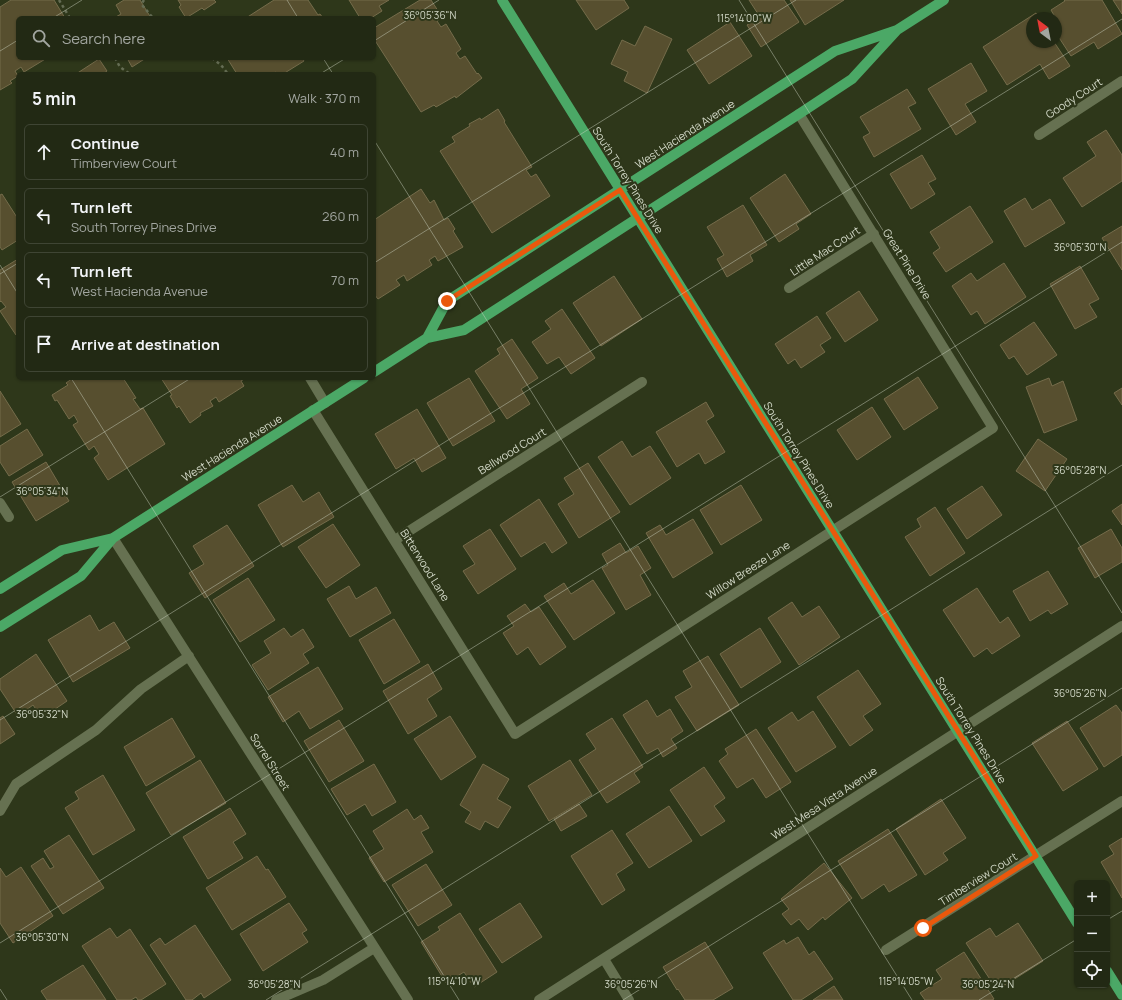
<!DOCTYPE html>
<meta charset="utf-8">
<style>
body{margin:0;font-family:Manrope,sans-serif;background:#2e3522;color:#f1f3f6}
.controls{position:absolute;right:12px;bottom:12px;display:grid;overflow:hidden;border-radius:6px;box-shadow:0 1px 3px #0004}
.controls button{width:36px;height:36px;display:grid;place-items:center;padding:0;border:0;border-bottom:1px solid #3f4534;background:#222914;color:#f1f3f6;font:20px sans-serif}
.compass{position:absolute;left:1026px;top:12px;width:36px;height:36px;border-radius:50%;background:#222914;box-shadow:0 1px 3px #0004;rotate:328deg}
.stop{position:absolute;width:12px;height:12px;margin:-9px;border:3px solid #ea580c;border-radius:50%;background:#fff}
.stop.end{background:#ea580c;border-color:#fff;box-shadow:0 1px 4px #0008}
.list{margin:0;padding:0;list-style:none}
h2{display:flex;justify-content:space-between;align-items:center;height:52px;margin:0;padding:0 16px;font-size:17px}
h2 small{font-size:13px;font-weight:400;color:#a2a6a0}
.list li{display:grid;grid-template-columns:26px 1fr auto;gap:12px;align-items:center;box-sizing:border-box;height:56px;margin:0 8px 8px;padding:0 8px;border:1px solid #3f4534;border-radius:6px}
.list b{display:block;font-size:15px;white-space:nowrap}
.list p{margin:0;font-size:13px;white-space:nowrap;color:#a2a6a0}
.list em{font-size:13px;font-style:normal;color:#a2a6a0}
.icon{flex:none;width:22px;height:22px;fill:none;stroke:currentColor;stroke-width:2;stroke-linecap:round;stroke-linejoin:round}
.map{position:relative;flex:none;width:1122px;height:1000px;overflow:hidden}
.search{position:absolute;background:#222914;box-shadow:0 1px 3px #0004;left:16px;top:16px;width:360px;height:44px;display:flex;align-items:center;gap:10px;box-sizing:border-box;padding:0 14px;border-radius:6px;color:#a2a6a0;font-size:15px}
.panel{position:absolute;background:#222914;box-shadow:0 1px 3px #0004;left:16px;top:72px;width:360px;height:308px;border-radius:6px}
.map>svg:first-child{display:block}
.building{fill:#574f2f;stroke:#756c4b}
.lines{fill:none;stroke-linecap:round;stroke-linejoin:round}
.path{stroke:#656d54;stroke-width:2.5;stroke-dasharray:3 3;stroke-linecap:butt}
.minor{stroke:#667151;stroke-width:10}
.major{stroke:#4ba866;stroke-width:10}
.route{stroke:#ea580c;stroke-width:5}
.ticks{fill:none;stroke:#d1d7c6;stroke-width:1;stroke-opacity:0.45}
.labels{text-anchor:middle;stroke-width:4;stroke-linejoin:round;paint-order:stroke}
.street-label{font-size:11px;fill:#d1d7c6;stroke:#2e371a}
.ticks-label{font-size:10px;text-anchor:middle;fill:#d1d7c6;stroke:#2e371a;stroke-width:4;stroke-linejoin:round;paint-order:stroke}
</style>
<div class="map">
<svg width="1122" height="1000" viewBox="0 0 1122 1000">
<rect width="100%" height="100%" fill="#2e371a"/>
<path class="building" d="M11,0H54L65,18H18V58H47L24,72L21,67L15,71L18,76L10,81L12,83L0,90V7Z
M124,0H140L151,18H114L121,14L116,5Z
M178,0H214L216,2L204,10L202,8L186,18L179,7L181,5Z
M274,0H308L318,15L320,14L323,18H246Z
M349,0H389L379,6L382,11L371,18H360Z
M420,0H431L442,17L437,21L441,27L446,24L461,49L456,53L460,59L465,56L477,74L478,73L482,78L456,98L455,96L436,107L434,105L421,112L374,39V28Z
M576,0H624L629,8L596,30Z
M749,0H784L799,22L761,47L747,25L760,17Z
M790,0H844L805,25Z
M1064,0H1102L1122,34L1098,49L1094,42L1071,56L1056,33V23L1058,22L1051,10L1065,1Z
M1113,0H1122V14Z
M1036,13L1039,18H1032V42H1054L1070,66L1049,79L1040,64L1007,85L983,47Z
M730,22L752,56L709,84L687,50Z
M645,26L672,39L647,93L624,81L628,72L611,64L622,40L635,46Z
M127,58H146L132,67Z
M227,58H302L304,61L283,74H277L276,72L272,74H237Z
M99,59L107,71L103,74H76Z
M971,63L987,91L965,104L976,122L956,135L928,89Z
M907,89L916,103L908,107L921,129L874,157L863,137L870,133L860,117Z
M498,109L505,121L504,122L532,167L526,170L531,177L536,174L550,196L492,233L440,151L455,142L452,137L470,126L469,124L480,118L481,120Z
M1106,130L1122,155V181L1082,207L1063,178L1096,156L1087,142Z
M922,155L936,179L928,183L935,194L911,209L890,174Z
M785,174L811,214L796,224L799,229L779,242L750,198Z
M421,189L430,203L434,200L444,220L448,218L455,229L453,231L463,247L438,261L435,256L429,260L432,265L407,281L404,275L396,280L400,285L378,299L374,294V220Z
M2,194L18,219V240L2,250L0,247V195Z
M1025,198L1032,210L1050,199L1065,223L1025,247L1004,211Z
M743,205L767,245L750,255L753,261L727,277L717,259L724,255L707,227Z
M970,206L993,242L946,272L933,253L940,248L930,232Z
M1122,226V270L1102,238Z
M18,259V334L16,335L0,311L6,307L1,301L0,302V270Z
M1004,263L1026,297L985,324L977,311L971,315L952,286L971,273L977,281Z
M1080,266L1099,299L1089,304L1097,317L1075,329L1050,284Z
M614,276L642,319L601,346L573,303Z
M859,291L878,320L845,342L826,313Z
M562,309L595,358L571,374L559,357L547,364L532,342L551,329L545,321Z
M817,316L831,338L820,345L825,352L801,368L795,359L788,364L775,344Z
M1034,322L1057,355L1027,375L1014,356L1009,359L1000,345Z
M512,339L538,378L521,389L530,404L507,419L475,371L500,354L497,349Z
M918,377L938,408L904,430L884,399Z
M73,378H123L136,398L133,399L140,409L143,408L165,444L108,480L94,458L99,454L94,446L89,450L73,425L78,422L74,415L69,419L57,400L55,401L52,395L68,385L66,383Z
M161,378H246L241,381L244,386L219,402L216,397L210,401L213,406L200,413L201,415L190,423L179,406L177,408L170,396L172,395Z
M469,378L495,421L453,446L427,403Z
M1049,378L1052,386L1063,381L1077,420L1044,433L1026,387Z
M1122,388V405L1114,393Z
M0,391L21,424L0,437Z
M706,402L714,416L706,421L725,452L705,464L699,453L677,467L656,432Z
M872,407L891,437L857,460L837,430Z
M417,409L446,458L422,472L414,458L396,469L375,434Z
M27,429L43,455L9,476L0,462V446Z
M1038,439L1067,459L1045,491L1016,471Z
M622,441L632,457L650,446L671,478L630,505L598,457Z
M46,462L69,501L36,521L12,482Z
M588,463L620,512L579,538L558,504L574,494L564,478Z
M292,485L303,502L319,492L334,517L283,547L258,505Z
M741,485L762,520L721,545L700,510Z
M982,486L1002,515L967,539L947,509Z
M539,499L567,543L552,553L545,542L521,557L500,525Z
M1122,504V525L1112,511Z
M935,507L965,553L930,576L905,537L921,527L917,519Z
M693,519L713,553L673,578L646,533L660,525L666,535Z
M333,524L360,565L326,588L298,547Z
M227,525L254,566L205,598L189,573L204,564L193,546Z
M490,529L516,569L478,594L463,571L475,564L463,546Z
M1111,529L1122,548V562L1095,578L1078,548Z
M620,543L626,553L638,546L651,568L640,575L651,595L626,610L602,568L608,565L602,554Z
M1048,571L1068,604L1051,614L1048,610L1030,621L1013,591Z
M248,578L275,620L240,642L213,600Z
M593,580L615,613L574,640L544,596L564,583L571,594Z
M349,586L356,599L376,587L391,613L350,637L327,599Z
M977,588L1000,623L1008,617L1020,636L992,654L987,648L974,657L943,610Z
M792,602L802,617L819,606L840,637L799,665L768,618Z
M525,604L531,612L539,607L566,647L540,665L528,647L517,655L503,633L514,626L507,616Z
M90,615L99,631L114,622L130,648L73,682L48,640Z
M394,619L420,662L384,684L359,640Z
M284,628L291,637L303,629L314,647L303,654L309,663L268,690L252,665L271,653L264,641Z
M760,628L781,662L741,688L720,654Z
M36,654L67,701L42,718L33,705L18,716L0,689V679Z
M708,656L739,705L697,731L675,697L692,687L683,671Z
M428,664L442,689L427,699L437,716L408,734L383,691Z
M318,667L343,709L310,729L299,711L283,722L268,697Z
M858,670L881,704L863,716L873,730L850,746L817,697Z
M647,700L657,717L670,709L683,731L671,739L677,748L663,757L658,748L647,754L623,715Z
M1116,705L1122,713V755L1104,767L1080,728Z
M813,711L836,747L796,772L768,728L792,712L798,721Z
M3,716L15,734L0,744V718Z
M450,716L476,757L441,780L414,739Z
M172,718L195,757L146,786L124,747Z
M612,718L643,767L634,773L640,782L607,803L579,760L596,749L586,734Z
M339,720L364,761L329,782L304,741Z
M1067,721L1098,769L1063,791L1032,743Z
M756,729L791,782L766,798L753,778L737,788L719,761L728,754L725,749Z
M200,760L226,803L171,835L146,793Z
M570,760L592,795L549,821L528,786Z
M374,764L396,802L372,816L365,804L347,815L331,789Z
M483,764L509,779L497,799L511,807L498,828L485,821L480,830L465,822L471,812L460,805Z
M704,767L725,798L714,806L725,821L701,836L670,790Z
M103,775L135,830L93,855L65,808L79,799L75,792Z
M941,799L966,838L943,853L948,860L925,875L896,829Z
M579,804L587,816L561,831L554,819Z
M669,806L692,841L649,868L626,834Z
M230,808L246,834L233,842L243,858L208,879L183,837Z
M407,809L414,820L421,815L429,828L421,832L433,852L384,882L369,858L384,849L373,831Z
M888,829L917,875L889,892L884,884L862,899L838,861Z
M612,830L633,863L616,874L625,890L602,905L571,856Z
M69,835L104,888L63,914L31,866L43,858L50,869L54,867L44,851Z
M1122,838V898L1101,862L1114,854L1109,846Z
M257,856L266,870L268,869L286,897L232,930L206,888Z
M824,863L852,898L825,920L823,917L808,930L799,919L791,925L782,914L789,909L781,899Z
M426,864L452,905L418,926L392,885Z
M21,867L53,916L13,943L0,923V868L6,877Z
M289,903L307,930L302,933L308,942L263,971L240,934Z
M520,903L542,937L502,963L479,929Z
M460,913L497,972L474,987L464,972L446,983L421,942L440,930L438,927Z
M1018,923L1043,961L997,990L966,943L990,928L996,937Z
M195,925L231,980L204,998L201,993L192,1000H186L150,945L160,938L165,945Z
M110,928L117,938L130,929L166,984L141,1000H138L136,997L131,1000H117L82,946Z
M798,937L809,955L814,951L833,979L801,1000H793L763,953L784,940L786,944Z
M705,942L733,988L713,1000H685L678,989L677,990L663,967Z
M964,952L994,999L992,1000H925L920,993L942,979L936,970Z
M83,965L106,1000H47L41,991Z
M834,986L843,1000H813Z"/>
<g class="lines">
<path class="path" d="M59,0L70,18
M144,0L142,3V5L153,18
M115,58L120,67L130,74
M212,58L221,65L228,74"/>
<path class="minor" d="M1039,135L1122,81
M789,288L874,234
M310,378L325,403
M313,410L515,734L993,428L799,114
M0,503L9,517
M113,538L408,1000
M395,540L642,382
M0,811L16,784L96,730L141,689L189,656
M886,950L1122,801
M604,959L629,1000
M276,1000L323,980L374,948
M539,1000L1122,626"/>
<path class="major" d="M502,0L1077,923
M427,338L447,301L835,51L897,30L944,0
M374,372L427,338L464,330L799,114L852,79L897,30
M0,589L62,550L113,538
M0,627L81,576L113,538L364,378
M1107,971L1122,995"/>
</g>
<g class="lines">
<path class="route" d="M447,301L620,190L1036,856L923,928"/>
</g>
<path class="ticks" d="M287,0L298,18M739,0L1122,613M53,18L82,0M374,41L439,0M0,51L18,40M323,58L333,74M320,74L346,58M374,140L912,1000M374,263L796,0M0,265L18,294M0,274L18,263M71,378L459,1000M0,497L191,378M0,720L1122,19M1107,920L1122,911M0,943L1122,242M0,989L7,1000M266,1000L1122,465M623,1000L1122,688M979,1000L1077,939"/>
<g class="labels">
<g class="street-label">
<text transform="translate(1074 98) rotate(-33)" y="4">Goody Court</text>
<text transform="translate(685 134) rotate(-33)" y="4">West Hacienda Avenue</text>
<text transform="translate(628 180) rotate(58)" y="4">South Torrey Pines Drive</text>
<text transform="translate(825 251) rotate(-33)" y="4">Little Mac Court</text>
<text transform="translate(907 264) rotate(58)" y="4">Great Pine Drive</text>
<text transform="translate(232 448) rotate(-32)" y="4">West Hacienda Avenue</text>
<text transform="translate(512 451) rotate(-32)" y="4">Bellwood Court</text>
<text transform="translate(799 455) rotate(58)" y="4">South Torrey Pines Drive</text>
<text transform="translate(425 565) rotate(58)" y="4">Bitterwood Lane</text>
<text transform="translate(748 570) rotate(-33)" y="4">Willow Breeze Lane</text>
<text transform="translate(971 730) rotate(58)" y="4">South Torrey Pines Drive</text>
<text transform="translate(270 762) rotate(58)" y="4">Sorrel Street</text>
<text transform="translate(824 803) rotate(-33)" y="4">West Mesa Vista Avenue</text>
<text transform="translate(978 879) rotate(-32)" y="4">Timberview Court</text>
</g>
</g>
<g class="ticks-label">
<text x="430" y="19">36°05'36"N</text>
<text x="744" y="22">115°14'00"W</text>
<text x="1080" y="251">36°05'30"N</text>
<text x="1080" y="474">36°05'28"N</text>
<text x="42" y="495">36°05'34"N</text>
<text x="1080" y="697">36°05'26"N</text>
<text x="42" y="718">36°05'32"N</text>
<text x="42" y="941">36°05'30"N</text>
<text x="454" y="985">115°14'10"W</text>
<text x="906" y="985">115°14'05"W</text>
<text x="274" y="988">36°05'28"N</text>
<text x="631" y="988">36°05'26"N</text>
<text x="988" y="988">36°05'24"N</text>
</g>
</svg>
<div class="controls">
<button>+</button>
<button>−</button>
<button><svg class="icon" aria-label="locate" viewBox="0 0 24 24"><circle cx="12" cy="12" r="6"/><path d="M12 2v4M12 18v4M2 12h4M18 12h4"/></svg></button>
</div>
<svg class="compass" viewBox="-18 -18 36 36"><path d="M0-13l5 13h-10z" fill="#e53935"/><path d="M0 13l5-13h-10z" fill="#a2a6a0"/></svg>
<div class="stop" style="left:923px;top:928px"></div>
<div class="stop end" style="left:447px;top:301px"></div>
<div class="search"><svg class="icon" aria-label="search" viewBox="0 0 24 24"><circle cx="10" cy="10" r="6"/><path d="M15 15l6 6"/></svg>Search here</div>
<section class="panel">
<h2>5 min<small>Walk · 370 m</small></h2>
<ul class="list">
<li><svg class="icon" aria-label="ahead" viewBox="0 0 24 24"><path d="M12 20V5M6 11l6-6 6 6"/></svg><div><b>Continue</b><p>Timberview Court</p></div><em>40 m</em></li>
<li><svg class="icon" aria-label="left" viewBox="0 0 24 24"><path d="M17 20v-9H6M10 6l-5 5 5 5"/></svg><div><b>Turn left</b><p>South Torrey Pines Drive</p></div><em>260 m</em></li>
<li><svg class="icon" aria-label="left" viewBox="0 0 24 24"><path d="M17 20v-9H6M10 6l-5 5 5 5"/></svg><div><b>Turn left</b><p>West Hacienda Avenue</p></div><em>70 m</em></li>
<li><svg class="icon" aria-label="arrive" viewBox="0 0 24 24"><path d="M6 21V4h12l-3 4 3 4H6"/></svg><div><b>Arrive at destination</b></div></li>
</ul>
</section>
</div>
